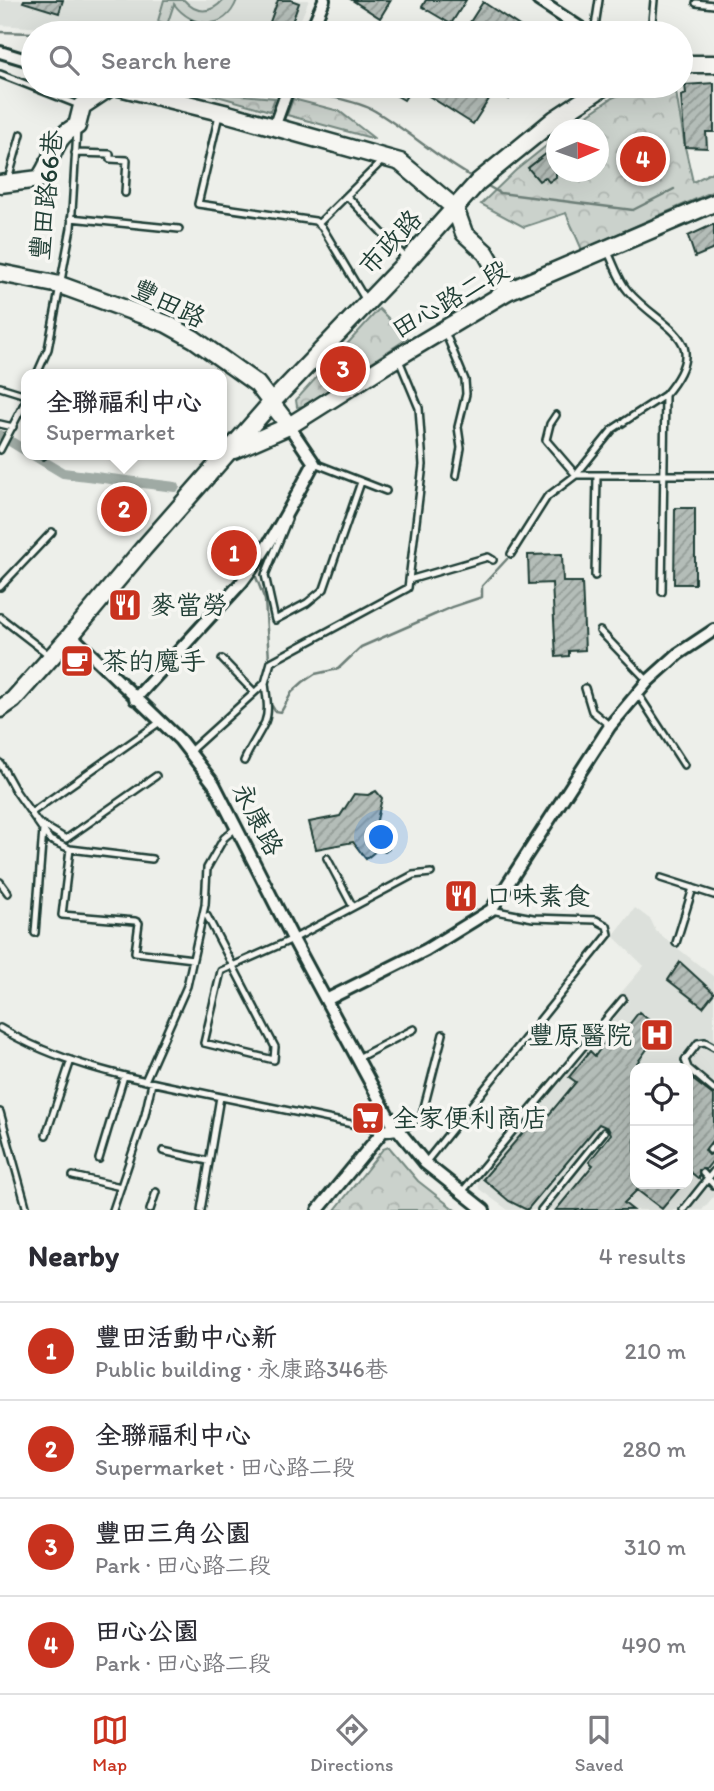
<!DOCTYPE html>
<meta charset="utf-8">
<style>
body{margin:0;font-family:Itim,"LXGW WenKai TC",sans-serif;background:#f2f2f3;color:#2b2b33}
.controls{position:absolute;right:21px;bottom:21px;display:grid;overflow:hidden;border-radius:14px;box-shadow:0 7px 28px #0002}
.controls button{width:63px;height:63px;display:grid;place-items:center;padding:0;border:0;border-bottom:2px solid #e1e1e2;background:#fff;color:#2b2b33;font:35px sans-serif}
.compass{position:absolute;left:546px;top:119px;width:63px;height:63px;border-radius:50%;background:#fff;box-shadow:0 7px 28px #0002;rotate:88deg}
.you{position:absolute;left:382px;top:838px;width:24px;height:24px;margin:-18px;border:5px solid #fff;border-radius:50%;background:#1a73e8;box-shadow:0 0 0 10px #1a73e833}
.badge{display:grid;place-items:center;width:46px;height:46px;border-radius:50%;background:#c8321e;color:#fff;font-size:23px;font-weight:700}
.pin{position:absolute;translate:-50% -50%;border:4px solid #fff;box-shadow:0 2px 7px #0006}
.popup{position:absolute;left:21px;top:369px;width:206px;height:91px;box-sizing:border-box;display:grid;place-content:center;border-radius:14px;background:#fff;filter:drop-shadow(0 2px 5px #0005);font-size:23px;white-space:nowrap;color:#7c7c81}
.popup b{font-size:26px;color:#2b2b33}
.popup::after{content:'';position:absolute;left:50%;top:100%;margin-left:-14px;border:14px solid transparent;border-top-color:#fff}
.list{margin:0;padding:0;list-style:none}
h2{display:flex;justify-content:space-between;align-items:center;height:91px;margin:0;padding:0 28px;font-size:30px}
h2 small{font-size:23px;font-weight:400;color:#7c7c81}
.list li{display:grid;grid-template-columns:46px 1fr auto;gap:21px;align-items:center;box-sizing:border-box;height:98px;padding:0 28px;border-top:2px solid #e1e1e2}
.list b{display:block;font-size:26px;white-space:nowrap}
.list p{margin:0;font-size:23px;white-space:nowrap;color:#7c7c81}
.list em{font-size:23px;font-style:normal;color:#7c7c81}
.icon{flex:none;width:38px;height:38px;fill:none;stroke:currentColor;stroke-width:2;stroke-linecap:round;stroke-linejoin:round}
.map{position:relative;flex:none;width:714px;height:1210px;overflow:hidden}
.search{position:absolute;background:#fff;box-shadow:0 7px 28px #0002;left:21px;right:21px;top:21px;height:77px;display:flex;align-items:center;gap:18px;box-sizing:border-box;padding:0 24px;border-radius:38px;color:#7c7c81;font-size:26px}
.sheet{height:483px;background:#fff}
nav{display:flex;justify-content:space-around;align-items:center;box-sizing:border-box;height:98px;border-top:2px solid #e1e1e2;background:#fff;font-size:19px;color:#7c7c81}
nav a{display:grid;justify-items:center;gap:4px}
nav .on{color:#c8321e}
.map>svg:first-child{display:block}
.built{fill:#dce0db;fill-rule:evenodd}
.green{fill:#cbd2cc;stroke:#758880;stroke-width:2}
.park{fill:url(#park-crowns);stroke:#758880;stroke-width:2}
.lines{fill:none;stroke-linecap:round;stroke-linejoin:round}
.stream{stroke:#6c7e77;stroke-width:2.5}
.canal{stroke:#9faaa4;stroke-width:10}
.building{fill:url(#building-hatch);stroke:#1f3d34;stroke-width:2}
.lane-casing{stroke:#1f3d34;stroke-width:10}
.street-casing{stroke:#1f3d34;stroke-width:16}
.secondary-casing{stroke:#1f3d34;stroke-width:21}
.lane{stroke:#f6f6f2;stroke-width:5}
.street{stroke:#f6f6f2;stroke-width:10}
.secondary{stroke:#f6f6f2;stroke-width:16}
.labels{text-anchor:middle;stroke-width:7;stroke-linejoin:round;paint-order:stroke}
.street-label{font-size:26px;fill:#1f3d34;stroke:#f6f6f2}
.poi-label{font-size:26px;fill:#1f3d34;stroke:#f6f6f2;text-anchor:start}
</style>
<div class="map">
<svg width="714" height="1210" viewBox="0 0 714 1210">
<defs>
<pattern id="park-crowns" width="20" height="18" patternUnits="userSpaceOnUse" patternTransform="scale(1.75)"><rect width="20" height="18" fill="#cbd2cc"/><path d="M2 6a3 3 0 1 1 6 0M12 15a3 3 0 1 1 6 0" fill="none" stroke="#aeb5b0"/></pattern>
<pattern id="building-hatch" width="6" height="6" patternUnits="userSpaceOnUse" patternTransform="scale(1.75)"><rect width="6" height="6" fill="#b4bdb8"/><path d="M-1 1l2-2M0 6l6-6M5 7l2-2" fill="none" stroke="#929b96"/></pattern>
</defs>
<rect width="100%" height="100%" fill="#edefea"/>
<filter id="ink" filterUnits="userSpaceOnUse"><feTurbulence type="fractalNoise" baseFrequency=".0143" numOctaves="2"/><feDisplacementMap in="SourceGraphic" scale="14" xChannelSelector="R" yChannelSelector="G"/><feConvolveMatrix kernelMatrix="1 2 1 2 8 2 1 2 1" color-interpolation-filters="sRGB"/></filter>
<g filter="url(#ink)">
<path class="built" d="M0,0H309L295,33H145L125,26L74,25L43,28L0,25Z
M635,908L651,920L656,931L714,977V1196L702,1210H508L479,1189L478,1179L629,1001L620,994L644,966L613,936ZM635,1068H688V1184H635Z"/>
<path class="green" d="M164,0H184C196,14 211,14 223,0H237C225,32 192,28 174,4L167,25L158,21Z"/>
<path class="park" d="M182,86H203L218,93L275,98L270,111Z
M639,86H675L685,147L693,182L714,171V191L582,250L566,213L524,227L481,204L515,171L556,138V172H598V130L567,129L612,98Z
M293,99L339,111L375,139L287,115Z
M379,309L408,338L305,406L297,407L296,400Z
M389,1147L418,1181L455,1210H335L383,1149Z"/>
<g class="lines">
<path class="stream" d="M0,32L33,33
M221,86L245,89L285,91
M291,91C312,92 358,101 375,111C410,132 439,159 474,178
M486,185L500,193L633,210L674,189
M256,577L265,600L269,659
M272,706L275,711L281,712L292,692L303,682L315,674L338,669L361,647L452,607L482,597V586L507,559"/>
<path class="canal" d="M0,435L26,451
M33,455L63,473L175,487"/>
</g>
<path class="building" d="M24,0H63L59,13L23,2Z
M278,0H291L299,3L288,33H266Z
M352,0H391L380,18Z
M426,0H466L451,24L422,7Z
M483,2L530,33H463Z
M191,20L224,32V33H186Z
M714,83V132H706L707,148L685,147L681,96L686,94L685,85Z
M380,86H413L404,100Z
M413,86H516L509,99L495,90L473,124Z
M556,146V177L549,182L545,177L539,181L528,168Z
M714,224V249L695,257L688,236Z
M675,508H695V584H674Z
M225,532L242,551L247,549L252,554L243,568L241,566L232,570L210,546Z
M562,554L563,582H582L585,650L569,651V656L556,657L552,583L529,584L528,555Z
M376,791L382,798L377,820L378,829L389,837V849L385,852L377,850L366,859L353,842L316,849L309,822L340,816L354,794L368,795Z
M680,962L714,993L703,1007L668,980Z
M639,1012L661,1030L637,1063L644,1068H635V1184H683L662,1209L637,1190L624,1203L633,1210H556L593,1165L589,1162L611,1134L608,1128L599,1124L527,1210L509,1201L483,1179L531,1123L538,1128L576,1082L569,1077L590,1051L595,1056L605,1042L611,1048Z
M688,1076L714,1096V1138L705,1150L709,1155L714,1153V1159L706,1169L699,1170V1179L688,1170Z"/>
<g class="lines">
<defs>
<path id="lane" d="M696,3L714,5
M594,33L599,0
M651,33L654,0
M0,74L79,105
M219,115L198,204L315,221L322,227L365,299
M75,153L110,154V159L127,160L125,193
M8,180L21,134
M347,196L406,258
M71,218L179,229
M318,224L383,160
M608,252C614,264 619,281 628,291C663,331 714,337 665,395L662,592
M445,332L465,380L466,394L458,427L461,448L456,476
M37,374L48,349L71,228L77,130
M0,387L26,395
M556,415L550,424L546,440L576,475
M0,424L13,427
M0,450L26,400
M43,456V455
M314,463L386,491
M576,475H714
M288,519L265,575L275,620L307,603L324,589L361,482
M511,554L547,497L576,475L613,429L665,395
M595,576L597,476
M409,580L488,557L493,560
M0,587L52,532
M0,617L49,655
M600,631L648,681
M222,659L254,692
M585,688L592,711L610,726
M638,694L684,765
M190,751L265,683L271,662L408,588L423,465L419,408L399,360
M244,761C250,747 259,735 265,722C270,710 266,695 265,683
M0,763L15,790L50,840L70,849L62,915L135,921L139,923L135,952L193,959
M31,813L160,722
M39,823L66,839L156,776
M70,849L152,859
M327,858L353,907
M661,878L714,895
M0,882L8,893
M207,916L275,1047L274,1060L204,1043L221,971L293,939L413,875L431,873
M35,933L43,830
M676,943L693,888
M0,1028C57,1062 124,1077 188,1090C253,1104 318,1116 383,1131
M358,1058L414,1029
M688,1068L685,1060L698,1043L705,1042L714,1047
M688,1068L714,1090
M145,1081L187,986L205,905L207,868L224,838L237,827
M0,1112L27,1210
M397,1129L411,1125L422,1115L443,1034
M46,1135L71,1060
M710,1150L714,1145
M163,1151L208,1161
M99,1159L124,1076
M425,1163L609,934L607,926L596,920L533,918L491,910
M703,1173L714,1185
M73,1176L121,1187
M462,1192L623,999
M113,1210L145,1115L152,1083
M150,1210L156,1192
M201,1210L220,1097
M541,1210L604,1132
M683,1210L714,1171"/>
<path id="street" d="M538,0L588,33
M310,33L324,0
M0,52L33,62
M274,127L289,86
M71,635L180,740L214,784L293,939L391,1121L425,1163L484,1210
M135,699L242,582C270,546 292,504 314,463L289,426
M326,1000L426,950L491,910L610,726L648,681L678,654L714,630
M318,1210L383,1131L397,1129"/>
<path id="secondary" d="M681,64H714
M115,86L228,114L400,162L455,208L464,233L486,253L508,291
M0,184L39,179C55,159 51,138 77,126L82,106L112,86
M0,273L60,285L167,324L194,339L257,384L289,426
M234,450L289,426L398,357L508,291L714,203
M0,709L13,700L71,635L143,549L272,402L408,260L478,182L555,119L605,86"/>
</defs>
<use href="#lane" class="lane-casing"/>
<use href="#street" class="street-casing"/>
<use href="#secondary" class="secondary-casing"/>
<use href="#lane" class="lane"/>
<use href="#street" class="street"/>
<use href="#secondary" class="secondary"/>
</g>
</g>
<defs>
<symbol id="restaurant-square" viewBox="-11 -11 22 22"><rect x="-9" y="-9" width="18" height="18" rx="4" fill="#c8321e" stroke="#f6f6f2"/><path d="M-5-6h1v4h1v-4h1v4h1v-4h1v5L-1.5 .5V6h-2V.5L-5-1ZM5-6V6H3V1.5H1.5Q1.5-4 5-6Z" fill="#fff"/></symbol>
<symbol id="cafe-square" viewBox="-11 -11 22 22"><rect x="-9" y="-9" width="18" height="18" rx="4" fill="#c8321e" stroke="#f6f6f2"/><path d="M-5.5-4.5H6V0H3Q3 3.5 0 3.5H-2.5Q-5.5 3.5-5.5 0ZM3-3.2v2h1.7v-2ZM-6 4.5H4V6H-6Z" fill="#fff"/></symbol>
<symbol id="hospital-square" viewBox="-11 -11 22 22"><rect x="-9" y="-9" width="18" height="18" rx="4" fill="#c8321e" stroke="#f6f6f2"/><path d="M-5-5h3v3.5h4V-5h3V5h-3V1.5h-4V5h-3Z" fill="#fff"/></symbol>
<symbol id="supermarket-square" viewBox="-11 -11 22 22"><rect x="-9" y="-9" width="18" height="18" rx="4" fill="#c8321e" stroke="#f6f6f2"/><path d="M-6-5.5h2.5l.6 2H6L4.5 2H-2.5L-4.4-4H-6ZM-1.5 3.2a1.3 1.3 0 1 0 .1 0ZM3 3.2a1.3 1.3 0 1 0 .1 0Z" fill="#fff"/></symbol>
</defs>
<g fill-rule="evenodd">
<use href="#restaurant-square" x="106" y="586" width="38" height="38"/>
<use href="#cafe-square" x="58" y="642" width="38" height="38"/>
<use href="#restaurant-square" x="442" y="877" width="38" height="38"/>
<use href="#hospital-square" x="638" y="1016" width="38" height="38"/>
<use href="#supermarket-square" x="349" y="1099" width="38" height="38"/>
</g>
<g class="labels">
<g class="street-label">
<text transform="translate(46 195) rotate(-84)" y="9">豐田路66巷</text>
<text transform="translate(390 242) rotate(-47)" y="9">市政路</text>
<text transform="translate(450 299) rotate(-30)" y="9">田心路二段</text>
<text transform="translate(169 303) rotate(26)" y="9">豐田路</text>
<text transform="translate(258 819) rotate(62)" y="9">永康路</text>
</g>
<g class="poi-label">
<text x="150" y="614">麥當勞</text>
<text x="102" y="670">茶的魔手</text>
<text x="486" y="905">口味素食</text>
<text x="632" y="1044" text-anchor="end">豐原醫院</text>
<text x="392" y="1127">全家便利商店</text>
</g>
</g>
</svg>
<div class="controls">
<button><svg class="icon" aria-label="locate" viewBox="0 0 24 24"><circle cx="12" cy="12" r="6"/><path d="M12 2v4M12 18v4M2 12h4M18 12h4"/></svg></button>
<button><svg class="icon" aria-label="layers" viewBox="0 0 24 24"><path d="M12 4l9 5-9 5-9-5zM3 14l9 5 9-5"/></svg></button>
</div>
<svg class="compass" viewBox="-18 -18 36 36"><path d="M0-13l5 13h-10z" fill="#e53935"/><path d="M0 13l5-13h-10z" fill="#7c7c81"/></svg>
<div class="you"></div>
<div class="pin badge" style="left:234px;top:553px">1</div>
<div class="pin badge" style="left:124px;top:509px">2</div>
<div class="popup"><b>全聯福利中心</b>Supermarket</div>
<div class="pin badge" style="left:343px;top:369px">3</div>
<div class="pin badge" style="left:643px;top:159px">4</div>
<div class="search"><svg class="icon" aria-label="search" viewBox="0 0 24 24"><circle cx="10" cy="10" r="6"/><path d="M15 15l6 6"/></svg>Search here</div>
</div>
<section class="sheet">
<h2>Nearby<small>4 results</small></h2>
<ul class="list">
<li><span class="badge">1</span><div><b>豐田活動中心新</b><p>Public building · 永康路346巷</p></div><em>210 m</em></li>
<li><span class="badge">2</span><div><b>全聯福利中心</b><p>Supermarket · 田心路二段</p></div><em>280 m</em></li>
<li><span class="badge">3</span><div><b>豐田三角公園</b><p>Park · 田心路二段</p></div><em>310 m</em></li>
<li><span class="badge">4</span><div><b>田心公園</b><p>Park · 田心路二段</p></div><em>490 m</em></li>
</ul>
</section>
<nav>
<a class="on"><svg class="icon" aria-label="map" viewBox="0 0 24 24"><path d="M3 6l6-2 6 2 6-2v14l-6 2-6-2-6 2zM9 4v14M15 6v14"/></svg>Map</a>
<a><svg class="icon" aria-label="directions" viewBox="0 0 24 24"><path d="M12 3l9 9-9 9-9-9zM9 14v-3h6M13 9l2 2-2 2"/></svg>Directions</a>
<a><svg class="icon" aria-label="saved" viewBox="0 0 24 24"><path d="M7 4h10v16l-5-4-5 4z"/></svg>Saved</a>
</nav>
